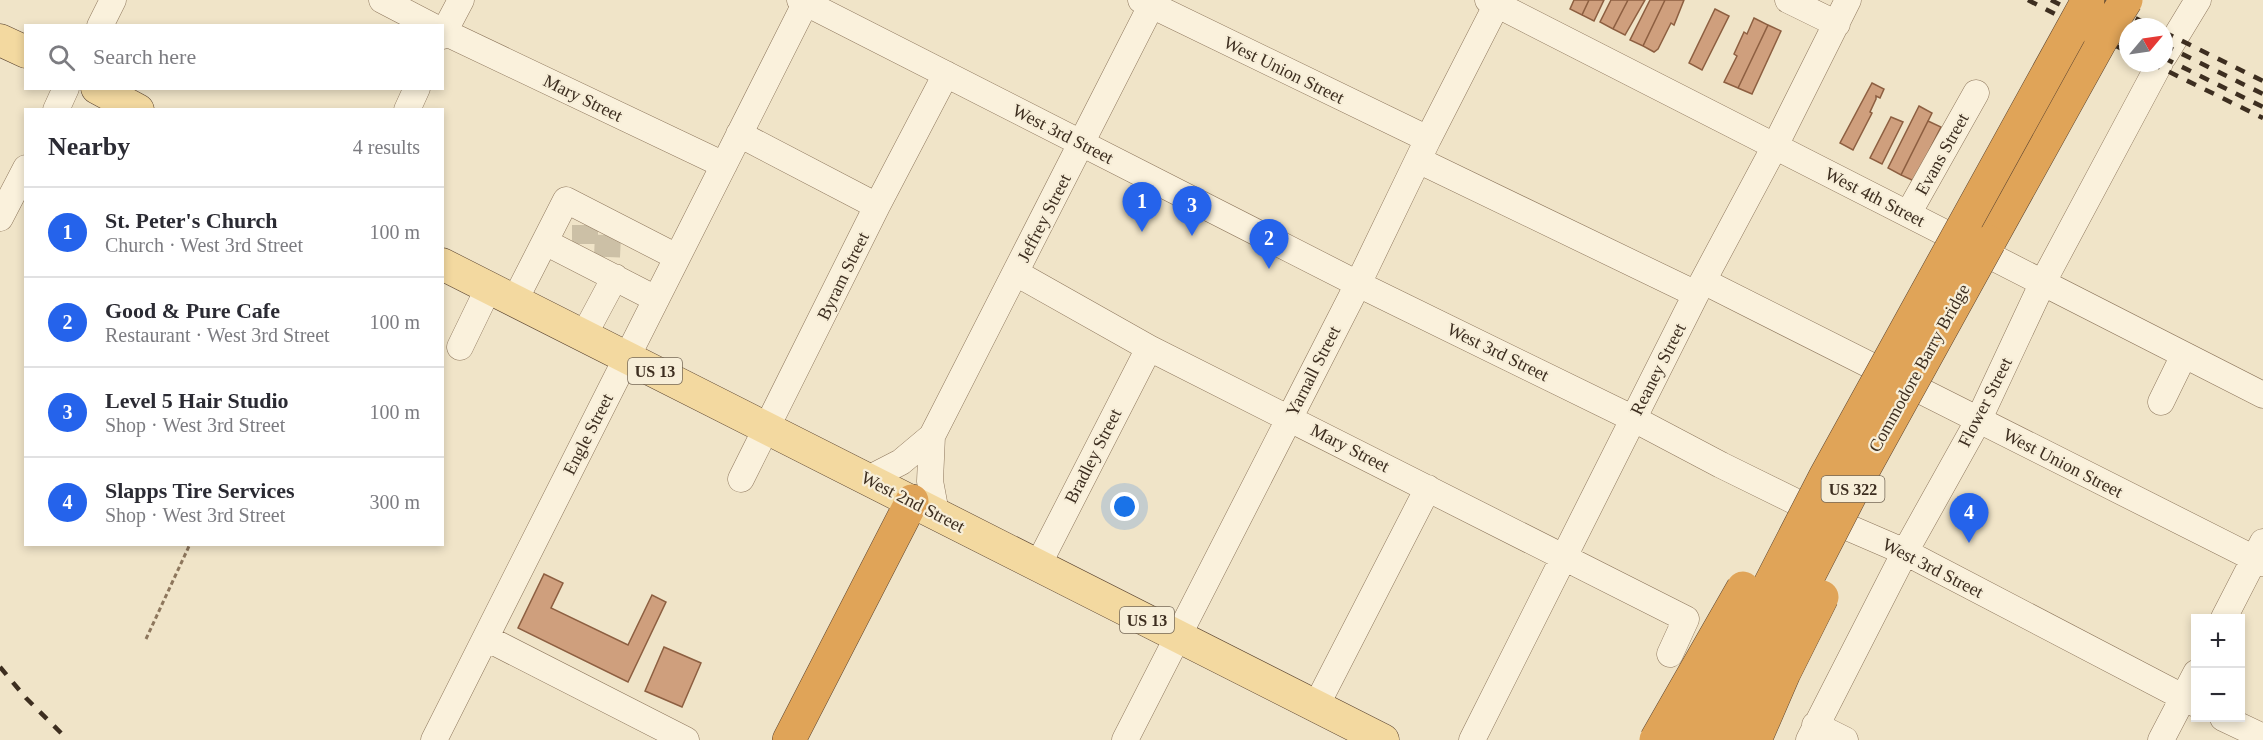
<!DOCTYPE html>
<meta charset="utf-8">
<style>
body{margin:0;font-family:"Times New Roman",serif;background:#f2f2f3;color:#2b2b33}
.controls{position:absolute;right:18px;bottom:18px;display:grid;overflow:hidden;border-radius:0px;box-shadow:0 3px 9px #0003}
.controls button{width:54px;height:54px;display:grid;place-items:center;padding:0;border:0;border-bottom:2px solid #e1e1e2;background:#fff;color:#2b2b33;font:30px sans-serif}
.compass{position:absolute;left:2119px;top:18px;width:54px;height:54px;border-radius:50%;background:#fff;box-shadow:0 3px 9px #0003;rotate:61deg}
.you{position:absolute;left:1125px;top:507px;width:21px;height:21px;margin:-15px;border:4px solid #fff;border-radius:50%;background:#1a73e8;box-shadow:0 0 0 9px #1a73e833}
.badge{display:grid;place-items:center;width:39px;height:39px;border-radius:50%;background:#2563eb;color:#fff;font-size:20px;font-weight:700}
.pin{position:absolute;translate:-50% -50px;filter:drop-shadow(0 2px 3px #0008)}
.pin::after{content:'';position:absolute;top:32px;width:21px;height:18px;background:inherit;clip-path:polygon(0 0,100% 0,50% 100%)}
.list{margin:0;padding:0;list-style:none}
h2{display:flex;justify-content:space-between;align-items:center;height:78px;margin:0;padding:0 24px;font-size:26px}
h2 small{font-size:20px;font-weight:400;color:#7c7c81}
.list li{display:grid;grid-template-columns:39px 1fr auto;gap:18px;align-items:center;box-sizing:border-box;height:90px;padding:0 24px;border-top:2px solid #e1e1e2}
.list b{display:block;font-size:22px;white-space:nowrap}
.list p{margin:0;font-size:20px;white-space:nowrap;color:#7c7c81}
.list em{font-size:20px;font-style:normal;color:#7c7c81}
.icon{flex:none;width:33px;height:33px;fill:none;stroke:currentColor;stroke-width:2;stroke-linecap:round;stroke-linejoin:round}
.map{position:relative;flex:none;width:2263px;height:740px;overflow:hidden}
.search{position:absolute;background:#fff;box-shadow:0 3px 9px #0003;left:24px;top:24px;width:420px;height:66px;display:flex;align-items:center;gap:15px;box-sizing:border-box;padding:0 21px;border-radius:0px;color:#7c7c81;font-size:22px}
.panel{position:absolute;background:#fff;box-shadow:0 3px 9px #0003;left:24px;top:108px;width:420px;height:438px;border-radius:0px}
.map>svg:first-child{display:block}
.building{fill:#cf9f7d;stroke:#8d5f41;stroke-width:1.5}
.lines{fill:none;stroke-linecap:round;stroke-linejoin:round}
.minor-tunnel{stroke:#ccc0a6;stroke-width:26;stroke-dasharray:26 13;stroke-linecap:butt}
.minor-casing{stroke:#8d765c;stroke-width:27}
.major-casing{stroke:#5b4430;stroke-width:33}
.highway-casing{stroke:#5b4430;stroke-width:34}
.path{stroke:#8d765c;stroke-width:3;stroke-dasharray:4.5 3;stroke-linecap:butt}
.minor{stroke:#faf1dc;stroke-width:26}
.major{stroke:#f3d9a0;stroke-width:32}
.highway{stroke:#e0a458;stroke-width:33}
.rail{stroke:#3d2e20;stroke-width:4.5;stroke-dasharray:10 10;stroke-linecap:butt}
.highway-bridge-casing{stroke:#5b4430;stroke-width:34;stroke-linecap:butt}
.highway-bridge{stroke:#e0a458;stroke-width:33}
.labels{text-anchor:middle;stroke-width:4.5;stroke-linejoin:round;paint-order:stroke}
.shield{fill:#f7eed8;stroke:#756857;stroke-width:1.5}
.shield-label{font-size:16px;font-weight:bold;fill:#3d2e20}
.street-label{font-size:18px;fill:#3d2e20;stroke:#f7eed8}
</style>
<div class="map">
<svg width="2263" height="740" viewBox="0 0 2263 740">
<rect width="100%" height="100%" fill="#f0e4c8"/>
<path class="building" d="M1574,0H1589L1582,15L1570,9Z
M1589,0H1604L1594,21L1582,15Z
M1611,0H1628L1613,29L1600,22Z
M1628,0H1645L1625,35L1613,29Z
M1650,0H1665L1643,46L1630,40Z
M1665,0H1684L1674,25L1671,23L1658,49L1654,52L1643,46Z
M1715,9L1729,16L1702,70L1689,63Z
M1754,18L1768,25L1738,88L1724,82L1737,56L1734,54L1744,32L1747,34Z
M1768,25L1781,31L1752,94L1738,88Z
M1872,83L1884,89L1880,98L1876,96V99L1870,112L1872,113L1853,150L1840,143Z
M1919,106L1932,113L1901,175L1888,168Z
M1891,117L1903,122L1882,164L1870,158Z
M1928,121L1941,127L1914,181L1901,175Z
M544,574L563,583L551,608L628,645L652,595L666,602L628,682L518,628Z
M664,647L701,663L682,707L645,691Z"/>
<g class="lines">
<path class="minor-tunnel" d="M585,225V244
M607,257L608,235"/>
<defs>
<path id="minor" d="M382,0L432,26
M800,0L1358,284L1632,418L1721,465L1847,527L1905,552L2196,704
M1141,0L1428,139
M1488,0L2263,395
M1788,0L1837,24
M100,26L113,0
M442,31L724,165
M442,36L461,0
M2164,56L2198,0
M56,110L66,88
M407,110L417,88
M739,134L877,206
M1418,160L1696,294
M1908,214L1976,93
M0,218L26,168
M545,242L656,299
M1016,273L1149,348L1686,619L1670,654
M1703,281L2263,563
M515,300L566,200L677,257
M584,335L615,277
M460,347L489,287
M2161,402L2184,355
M741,479L877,206L946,74
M868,479L901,462L932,436
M936,513L930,481L932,436L1154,0
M1038,565L1149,348
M2224,618L2263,542
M486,638L686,740
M1316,706L1428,488
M2223,718L2263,737
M1815,725L1845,740
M434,740L807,0
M1125,740L1358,284L1428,139L1499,0
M1472,740L1696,294L1775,146L1848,0
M1809,740L1905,552L1978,421L2043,282L2160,63
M2161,740L2196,673"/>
<path id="major" d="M0,40L26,52
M97,88L138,110
M442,264L1383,740"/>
<path id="highway" d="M1989,242L2101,40
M789,740L912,501"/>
</defs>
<use href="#minor" class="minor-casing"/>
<use href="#major" class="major-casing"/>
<use href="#highway" class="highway-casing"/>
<path class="path" d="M146,639L190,544"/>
<use href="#minor" class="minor"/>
<use href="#major" class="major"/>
<use href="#highway" class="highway"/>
<path class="rail" d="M2028,0L2128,52
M2051,0L2128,40
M2076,0L2129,27
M2100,0L2153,27
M2164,32L2263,81
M2164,45L2263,94
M2164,58L2263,107
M2151,63L2263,118
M0,667L26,698L68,740"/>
<defs>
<path id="highway-bridge" d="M2101,40L2126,0
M1656,740L1743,588
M1690,740L1825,477L2088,0
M1724,740L1860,476L1989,242
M1755,740L1784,673L1822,597"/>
</defs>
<use href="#highway-bridge" class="highway-bridge-casing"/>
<use href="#highway-bridge" class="highway-bridge"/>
</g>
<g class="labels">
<g class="shield">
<rect x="628" y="358" width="54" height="26" rx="4.5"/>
<rect x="1821.5" y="476" width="63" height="26" rx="4.5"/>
<rect x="1120" y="607" width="54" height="26" rx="4.5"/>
</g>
<g class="shield-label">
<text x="655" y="377">US 13</text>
<text x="1853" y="495">US 322</text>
<text x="1147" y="626">US 13</text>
</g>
<g class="street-label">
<text transform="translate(1284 70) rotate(26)" y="6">West Union Street</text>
<text transform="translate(583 98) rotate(26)" y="6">Mary Street</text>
<text transform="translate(1063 134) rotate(27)" y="6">West 3rd Street</text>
<text transform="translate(1942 154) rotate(-61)" y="6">Evans Street</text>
<text transform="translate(1875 197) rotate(27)" y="6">West 4th Street</text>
<text transform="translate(1044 218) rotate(-63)" y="6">Jeffrey Street</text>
<text transform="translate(843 276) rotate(-64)" y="6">Byram Street</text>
<text transform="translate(1498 352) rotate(26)" y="6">West 3rd Street</text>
<text transform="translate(1919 368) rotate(-61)" y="6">Commodore Barry Bridge</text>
<text transform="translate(1658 369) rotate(-63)" y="6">Reaney Street</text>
<text transform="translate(1313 371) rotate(-63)" y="6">Yarnall Street</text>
<text transform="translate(1985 402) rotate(-63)" y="6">Flower Street</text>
<text transform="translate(588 434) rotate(-63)" y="6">Engle Street</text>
<text transform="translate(1350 448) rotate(27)" y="6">Mary Street</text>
<text transform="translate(1093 456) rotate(-63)" y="6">Bradley Street</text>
<text transform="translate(2063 463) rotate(27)" y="6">West Union Street</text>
<text transform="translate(913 502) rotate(27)" y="6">West 2nd Street</text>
<text transform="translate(1933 568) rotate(27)" y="6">West 3rd Street</text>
</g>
</g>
</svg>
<div class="controls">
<button>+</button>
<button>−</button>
</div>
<svg class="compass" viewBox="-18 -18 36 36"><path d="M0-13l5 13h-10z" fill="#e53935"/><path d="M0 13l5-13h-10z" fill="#7c7c81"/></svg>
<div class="you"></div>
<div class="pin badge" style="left:1142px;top:232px">1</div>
<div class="pin badge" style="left:1269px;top:269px">2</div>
<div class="pin badge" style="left:1192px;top:236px">3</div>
<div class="pin badge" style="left:1969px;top:543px">4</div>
<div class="search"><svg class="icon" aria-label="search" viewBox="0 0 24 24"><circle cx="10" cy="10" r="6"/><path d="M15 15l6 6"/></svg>Search here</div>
<section class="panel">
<h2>Nearby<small>4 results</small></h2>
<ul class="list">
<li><span class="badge">1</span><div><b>St. Peter's Church</b><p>Church · West 3rd Street</p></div><em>100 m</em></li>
<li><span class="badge">2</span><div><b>Good &amp; Pure Cafe</b><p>Restaurant · West 3rd Street</p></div><em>100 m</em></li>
<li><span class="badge">3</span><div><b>Level 5 Hair Studio</b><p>Shop · West 3rd Street</p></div><em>100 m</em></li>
<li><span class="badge">4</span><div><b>Slapps Tire Services</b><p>Shop · West 3rd Street</p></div><em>300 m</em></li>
</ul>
</section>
</div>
